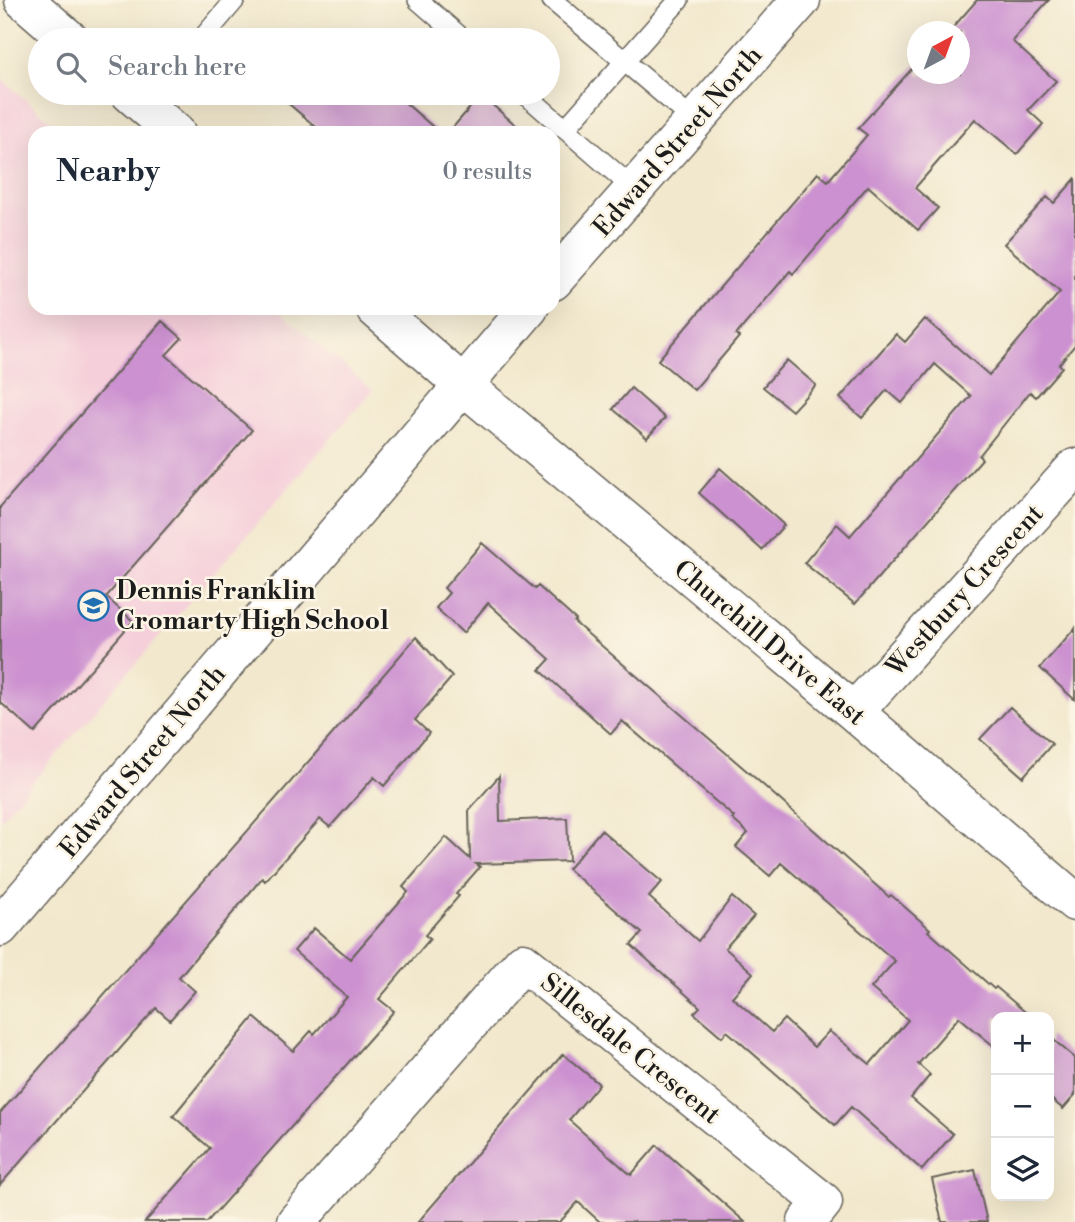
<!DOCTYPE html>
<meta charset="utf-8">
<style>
body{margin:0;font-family:"Libre Bodoni",serif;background:#f2f2f3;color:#1f2937}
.controls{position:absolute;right:21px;bottom:21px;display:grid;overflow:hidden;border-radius:14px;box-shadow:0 7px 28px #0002}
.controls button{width:63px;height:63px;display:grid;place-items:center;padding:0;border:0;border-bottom:2px solid #e0e1e3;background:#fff;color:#1f2937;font:35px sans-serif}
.compass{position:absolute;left:907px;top:21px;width:63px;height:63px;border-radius:50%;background:#fff;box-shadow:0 7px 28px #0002;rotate:41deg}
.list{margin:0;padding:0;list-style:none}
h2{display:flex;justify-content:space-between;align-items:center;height:91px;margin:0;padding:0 28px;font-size:30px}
h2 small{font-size:23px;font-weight:400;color:#747a83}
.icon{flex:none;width:38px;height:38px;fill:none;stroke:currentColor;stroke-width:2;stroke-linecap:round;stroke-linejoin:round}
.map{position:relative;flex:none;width:1075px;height:1222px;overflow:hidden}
.search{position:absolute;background:#fff;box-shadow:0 7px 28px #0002;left:28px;top:28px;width:532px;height:77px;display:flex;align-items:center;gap:18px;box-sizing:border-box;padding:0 24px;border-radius:38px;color:#747a83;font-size:26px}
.panel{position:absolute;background:#fff;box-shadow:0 7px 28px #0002;left:28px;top:126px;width:532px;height:189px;border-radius:21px}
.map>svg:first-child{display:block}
.built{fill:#f5cfda}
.building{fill:#cc91d0}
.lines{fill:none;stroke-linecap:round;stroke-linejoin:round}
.lane-casing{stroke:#67635a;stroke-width:22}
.street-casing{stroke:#67635a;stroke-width:41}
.secondary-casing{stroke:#67635a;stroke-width:41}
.lane{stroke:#fff;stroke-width:19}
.street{stroke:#fff;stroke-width:38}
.secondary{stroke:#fff;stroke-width:38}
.labels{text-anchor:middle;stroke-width:5;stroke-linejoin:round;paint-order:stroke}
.street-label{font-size:26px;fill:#1c1c1c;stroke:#fcf5e5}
.poi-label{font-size:26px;font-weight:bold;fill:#1c1c1c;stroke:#fcf5e5;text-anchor:start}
</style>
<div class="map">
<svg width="1075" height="1222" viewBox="0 0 1075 1222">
<rect width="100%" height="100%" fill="#fcf5e5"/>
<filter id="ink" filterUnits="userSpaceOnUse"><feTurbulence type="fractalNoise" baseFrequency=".0143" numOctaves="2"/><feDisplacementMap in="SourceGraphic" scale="14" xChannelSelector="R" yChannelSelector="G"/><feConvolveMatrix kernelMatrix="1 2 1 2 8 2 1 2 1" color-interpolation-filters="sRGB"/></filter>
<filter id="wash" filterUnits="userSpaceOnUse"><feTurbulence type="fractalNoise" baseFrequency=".00686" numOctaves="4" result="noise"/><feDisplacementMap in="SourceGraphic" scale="28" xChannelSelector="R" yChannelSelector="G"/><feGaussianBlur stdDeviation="1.57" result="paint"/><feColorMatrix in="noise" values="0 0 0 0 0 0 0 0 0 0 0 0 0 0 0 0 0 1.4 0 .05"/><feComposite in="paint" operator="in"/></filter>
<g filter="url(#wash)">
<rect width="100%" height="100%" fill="#f2e8cd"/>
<path class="built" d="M0,78L65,133H35V308H275L373,390L0,820Z"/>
<g id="blocks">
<path class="building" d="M977,0H1049L1012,41L1056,81L1028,110L1043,124L1017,154L975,119L915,188L938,208L918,230L868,186L793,274L790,271L736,335L739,337L694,390L658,360L818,173L828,181L867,135L858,128L918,62V74H960V32H949Z
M276,93H394L440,133H323Z
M481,95L525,133H448Z
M1075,179V345L1059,364L1062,367L1036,397L1030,392L979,456L982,459L855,604L804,563L837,524L850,536L971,396L935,364L902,403L887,390L862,418L840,398L896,334L905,342L925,319L989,375L1060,292L1004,244L1047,197L1054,203Z
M162,321L182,338L166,355L252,430L106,597L133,621L35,733L0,702V507Z
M787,360L816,385L792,411L763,387Z
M631,388L665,418L647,438L613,409Z
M720,468L784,525L762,550L699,493Z
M482,543L535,589L538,586L576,620L574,622L762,784L889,897L891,895L930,929L928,931L994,989L996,987L1031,1017H996V1048L959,1017L920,1062L918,1064L930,1075L911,1098L953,1134L922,1170L851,1107L835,1125L727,1031L722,1037L694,1013L700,1007L631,945L642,933L568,869L601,830L662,882L649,897L698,941L732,897L754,916L725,948L753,973L732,997L772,1032L784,1019L814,1047L829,1031L870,1064L908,1020L871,988L895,961L781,863L770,876L736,847L748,833L732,819L734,817L622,721L611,734L540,670L550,659L488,603L463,633L436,608L449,593L444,588Z
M1075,628V700L1040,668Z
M416,637L452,677L415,720L429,733L384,786L374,777L330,827L320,819L265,881L262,878L179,977L195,991L170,1020L156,1008L0,1185V1113L323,745Z
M1010,707L1052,744L1023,777L980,739Z
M499,776L500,821L567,818L569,861L476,864L480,867L456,894L459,896L425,935L430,939L379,999L394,1011L207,1222H145L210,1148L173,1116L254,1017L293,1051L311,1031L314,1034L347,997L294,951L314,928L350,959L408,892L403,887L446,837L470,859L469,810Z
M1049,1036L1075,1058V1095L1063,1109L1049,1097Z
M563,1054L599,1084L569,1120L631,1175L657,1145L745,1222H600L578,1202L560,1222H418Z
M975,1170L987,1222H942L932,1179Z"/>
</g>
</g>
<g filter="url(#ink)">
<use href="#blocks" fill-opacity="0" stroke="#67635a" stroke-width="2"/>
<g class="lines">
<defs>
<path id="lane" d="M418,0L464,40
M552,0L695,121
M201,40L235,0
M524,93L565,129
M634,189L565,129L679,0"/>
<path id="street" d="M24,0L70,40
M130,93L176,133
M375,308L462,384L854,712L1075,902
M854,712L1075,468
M296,1222L523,962L823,1202L807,1222"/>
<path id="secondary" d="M553,281L801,0
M0,927L529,308"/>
</defs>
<use href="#lane" class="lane-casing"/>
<use href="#street" class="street-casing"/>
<use href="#secondary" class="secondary-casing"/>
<use href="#lane" class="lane"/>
<use href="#street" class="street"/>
<use href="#secondary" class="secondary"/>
</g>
</g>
<defs>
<symbol id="school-ring" viewBox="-11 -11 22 22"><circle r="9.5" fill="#fcf5e5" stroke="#1f6fb2" stroke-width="1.5"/><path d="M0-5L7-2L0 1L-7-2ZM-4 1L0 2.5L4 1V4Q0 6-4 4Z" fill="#1f6fb2"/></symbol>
</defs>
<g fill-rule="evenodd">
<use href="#school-ring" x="76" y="588" width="35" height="35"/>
</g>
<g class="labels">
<g class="street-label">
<text transform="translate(677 141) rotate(-49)" y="9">Edward Street North</text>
<text transform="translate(964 590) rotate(-48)" y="9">Westbury Crescent</text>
<text transform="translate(770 642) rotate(40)" y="9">Churchill Drive East</text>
<text transform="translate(142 761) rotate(-50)" y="9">Edward Street North</text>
<text transform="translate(631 1048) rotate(39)" y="9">Sillesdale Crescent</text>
</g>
<g class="poi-label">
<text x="116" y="599">Dennis Franklin<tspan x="116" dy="30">Cromarty High School</tspan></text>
</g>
</g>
</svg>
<div class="controls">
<button>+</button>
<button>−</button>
<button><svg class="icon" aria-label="layers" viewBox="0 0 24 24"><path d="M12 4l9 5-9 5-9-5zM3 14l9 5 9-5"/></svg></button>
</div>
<svg class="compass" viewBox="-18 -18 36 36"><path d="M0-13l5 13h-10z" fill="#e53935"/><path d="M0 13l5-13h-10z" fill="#747a83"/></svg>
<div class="search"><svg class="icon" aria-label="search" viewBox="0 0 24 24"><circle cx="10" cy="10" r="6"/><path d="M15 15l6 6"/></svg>Search here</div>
<section class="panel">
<h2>Nearby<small>0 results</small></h2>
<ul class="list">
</ul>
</section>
</div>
